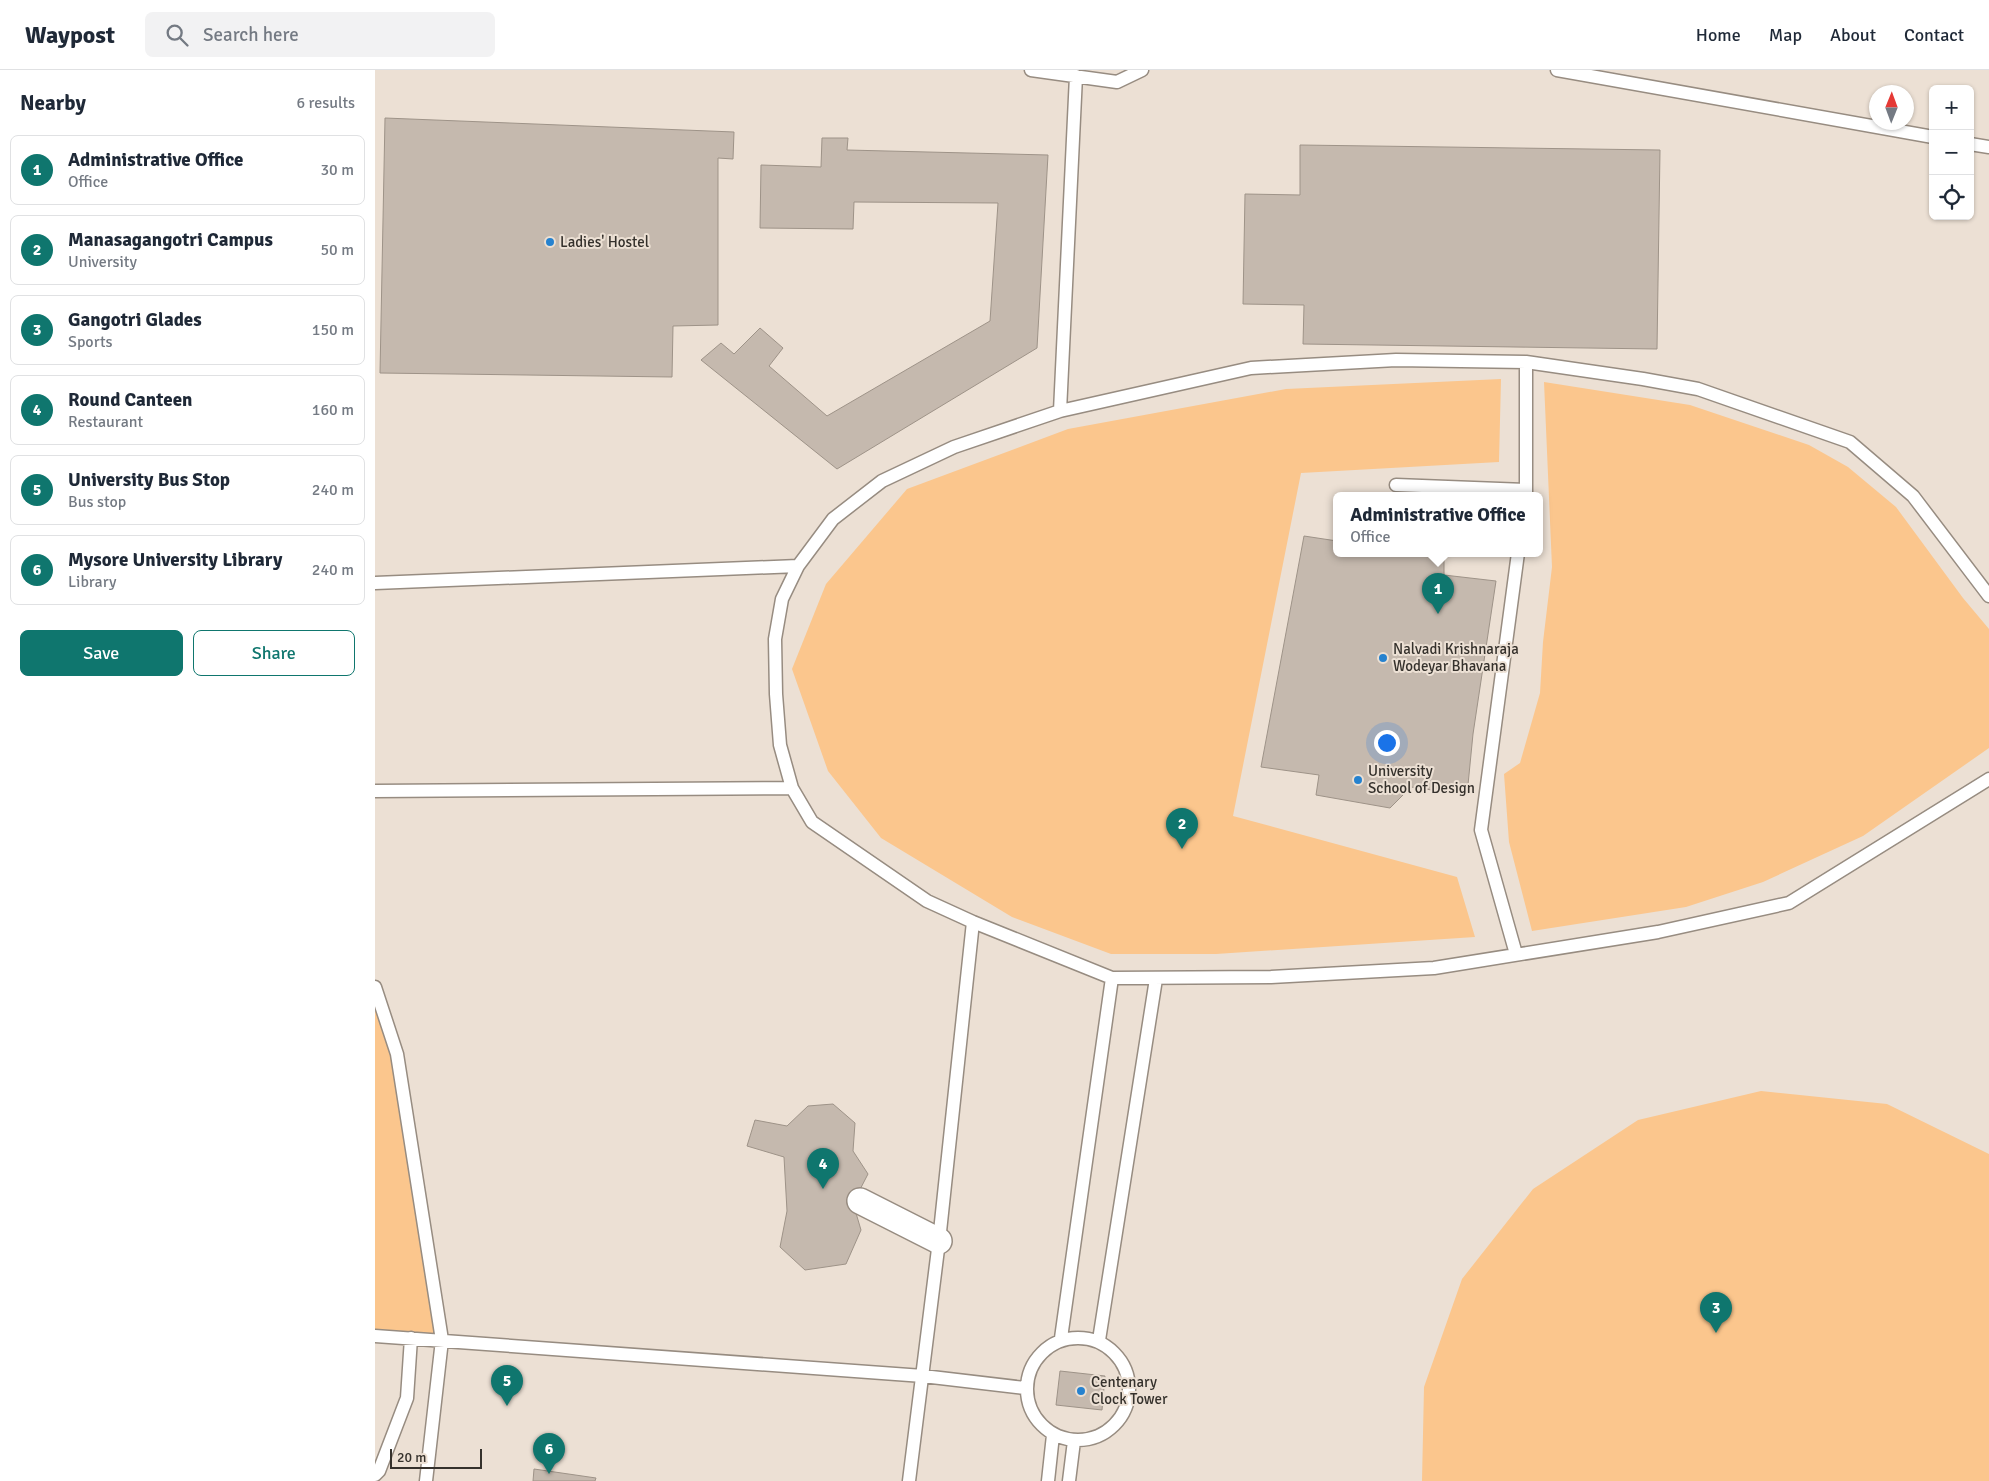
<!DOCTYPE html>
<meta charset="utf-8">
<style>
body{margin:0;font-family:Signika,sans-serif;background:#f2f2f3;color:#1f2937}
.controls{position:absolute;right:15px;top:15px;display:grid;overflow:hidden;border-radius:8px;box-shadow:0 1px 4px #0004}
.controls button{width:45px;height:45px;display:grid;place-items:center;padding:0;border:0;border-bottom:1px solid #e0e1e3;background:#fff;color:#1f2937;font:25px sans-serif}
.compass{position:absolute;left:1494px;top:15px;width:45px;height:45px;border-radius:50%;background:#fff;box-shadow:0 1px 4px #0004;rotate:1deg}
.scale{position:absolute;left:15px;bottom:12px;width:92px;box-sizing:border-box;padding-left:5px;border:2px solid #35312c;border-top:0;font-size:14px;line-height:18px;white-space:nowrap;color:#35312c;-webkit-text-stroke:4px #ece0d4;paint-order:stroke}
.you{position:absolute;left:1011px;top:672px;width:18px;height:18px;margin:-12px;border:4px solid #fff;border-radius:50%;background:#1a73e8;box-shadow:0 0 0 8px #1a73e833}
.badge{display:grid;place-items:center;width:32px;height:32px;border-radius:50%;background:#0f766e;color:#fff;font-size:16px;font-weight:700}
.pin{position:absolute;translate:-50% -41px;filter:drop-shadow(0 1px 2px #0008)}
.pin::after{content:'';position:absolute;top:26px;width:18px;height:15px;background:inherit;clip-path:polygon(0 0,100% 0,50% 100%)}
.popup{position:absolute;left:958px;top:422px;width:210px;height:65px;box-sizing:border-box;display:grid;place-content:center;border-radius:8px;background:#fff;filter:drop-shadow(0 1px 4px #0005);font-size:16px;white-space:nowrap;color:#747a83}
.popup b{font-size:19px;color:#1f2937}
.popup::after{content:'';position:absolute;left:50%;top:100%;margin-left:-10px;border:10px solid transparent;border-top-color:#fff}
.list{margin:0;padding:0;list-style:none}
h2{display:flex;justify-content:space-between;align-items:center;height:65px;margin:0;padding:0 20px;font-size:21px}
h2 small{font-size:16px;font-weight:400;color:#747a83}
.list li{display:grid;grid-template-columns:32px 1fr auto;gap:15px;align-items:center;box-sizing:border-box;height:70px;margin:0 10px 10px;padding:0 10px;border:1px solid #e0e1e3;border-radius:8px}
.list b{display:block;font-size:19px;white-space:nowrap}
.list p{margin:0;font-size:16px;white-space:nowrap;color:#747a83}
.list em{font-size:16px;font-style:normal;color:#747a83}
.actions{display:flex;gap:10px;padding:15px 20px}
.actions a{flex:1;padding:11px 0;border:1px solid #0f766e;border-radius:8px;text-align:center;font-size:18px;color:#0f766e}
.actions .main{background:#0f766e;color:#fff}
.icon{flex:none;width:28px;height:28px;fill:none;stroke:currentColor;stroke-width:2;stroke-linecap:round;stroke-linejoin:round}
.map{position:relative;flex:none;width:1614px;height:1411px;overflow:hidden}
header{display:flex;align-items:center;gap:30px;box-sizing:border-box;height:70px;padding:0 25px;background:#fff;border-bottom:1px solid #e0e1e3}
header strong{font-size:24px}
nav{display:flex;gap:28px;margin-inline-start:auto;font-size:18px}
.search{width:350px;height:45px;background:#f2f2f3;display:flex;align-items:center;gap:12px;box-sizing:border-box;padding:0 18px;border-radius:8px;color:#747a83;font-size:19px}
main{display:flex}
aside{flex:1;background:#fff}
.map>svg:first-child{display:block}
.green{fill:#fbc68d}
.building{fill:#c5b9ae;stroke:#9e9388}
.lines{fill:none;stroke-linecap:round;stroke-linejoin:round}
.lane-casing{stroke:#978c81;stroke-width:15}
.street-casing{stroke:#978c81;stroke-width:28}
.lane{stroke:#fff;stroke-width:12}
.street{stroke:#fff;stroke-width:25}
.poi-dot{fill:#2682cf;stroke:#ece0d4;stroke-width:2}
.labels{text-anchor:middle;stroke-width:4;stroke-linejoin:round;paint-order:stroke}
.poi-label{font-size:15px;fill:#35312c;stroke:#ece0d4;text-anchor:start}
</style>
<header>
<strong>Waypost</strong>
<div class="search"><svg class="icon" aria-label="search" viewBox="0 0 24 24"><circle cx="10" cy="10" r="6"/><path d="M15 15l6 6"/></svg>Search here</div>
<nav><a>Home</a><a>Map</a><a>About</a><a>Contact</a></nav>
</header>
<main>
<aside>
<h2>Nearby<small>6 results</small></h2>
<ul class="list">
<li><span class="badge">1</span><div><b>Administrative Office</b><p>Office</p></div><em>30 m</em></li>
<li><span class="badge">2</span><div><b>Manasagangotri Campus</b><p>University</p></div><em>50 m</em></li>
<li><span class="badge">3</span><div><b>Gangotri Glades</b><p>Sports</p></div><em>150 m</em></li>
<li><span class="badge">4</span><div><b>Round Canteen</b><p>Restaurant</p></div><em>160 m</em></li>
<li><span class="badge">5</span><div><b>University Bus Stop</b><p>Bus stop</p></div><em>240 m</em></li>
<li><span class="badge">6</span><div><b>Mysore University Library</b><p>Library</p></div><em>240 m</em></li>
</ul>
<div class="actions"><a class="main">Save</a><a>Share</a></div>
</aside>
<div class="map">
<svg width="1614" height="1411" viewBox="0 0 1614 1411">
<rect width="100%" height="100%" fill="#ece0d4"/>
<path class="green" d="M1126,309L1124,392L926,403L858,746L1082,807L1100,867L841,884H736L637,847L506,768L453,701L417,599L451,514L532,419L693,359L911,319Z
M1169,312L1315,335L1434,375L1473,397L1521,437L1588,528L1614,559V678L1488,766L1388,812L1311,837L1157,861L1134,772L1129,704L1145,693L1165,623L1168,572L1177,497Z
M0,917L22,984L67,1270L0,1266Z
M1386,1021L1512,1034L1614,1084V1411H1047L1049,1317L1087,1209L1158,1119L1263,1050Z"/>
<path class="building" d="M10,48L359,62L358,89L343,88V255L298,256L297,307L5,303Z
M447,68H473L472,80L673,85L662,278L462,399L326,290L346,273L359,284L385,258L408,278L394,296L452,346L615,251L623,133L479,132L478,159L385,158L386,95L446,97Z
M925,75L1285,80L1282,279L928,274L929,235L868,234L870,124L925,125Z
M929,466L962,471V483H1069V505L1121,511L1098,664L1092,725L1036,717L1015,738L941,725L944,705L886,697Z
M458,1034L480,1053L478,1081L493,1104L478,1133L486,1160L471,1194L430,1200L405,1177L412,1141L409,1087L372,1076L380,1050L412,1056L433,1036Z
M685,1301L730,1306L727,1340L681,1335Z
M159,1399L221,1408L220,1411H158Z"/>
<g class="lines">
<defs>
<path id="lane" d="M656,0L742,12L767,0
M1182,0L1558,67
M1595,74L1614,77
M1151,292V425
M685,341L701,6
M1021,415L1151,420
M0,513L423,496
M1614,526L1538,426L1475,372L1323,319L1268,309L1151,292L1021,290L876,298L685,341L579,377L507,411L458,449L423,496L407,529L400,569L401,624L405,675L417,718L437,752L552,831L598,852L737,908L896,907L1059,898L1283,862L1414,833L1614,709
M0,721L417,718
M1141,884L1106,760L1143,483
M0,917L22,984L67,1270L51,1411
M0,1266L548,1306L650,1318
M652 1319a51 51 0 1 1 102 0a51 51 0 1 1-102 0Z
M686,1268L737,908
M724,1270L781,909
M0,1405L4,1401L32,1328L36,1268
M534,1411L564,1171L598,852
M673,1411L678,1365
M694,1411L699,1371"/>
<path id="street" d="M485,1131L564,1171"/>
</defs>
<use href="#lane" class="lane-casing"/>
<use href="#street" class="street-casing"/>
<use href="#lane" class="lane"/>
<use href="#street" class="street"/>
</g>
<g class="poi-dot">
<circle cx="175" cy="172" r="5"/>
<circle cx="1008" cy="588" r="5"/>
<circle cx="983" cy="710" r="5"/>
<circle cx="706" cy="1321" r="5"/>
</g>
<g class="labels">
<g class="poi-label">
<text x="185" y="177">Ladies' Hostel</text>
<text x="1018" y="584">Nalvadi Krishnaraja<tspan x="1018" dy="17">Wodeyar Bhavana</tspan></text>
<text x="993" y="706">University<tspan x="993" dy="17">School of Design</tspan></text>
<text x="716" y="1317">Centenary<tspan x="716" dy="17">Clock Tower</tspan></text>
</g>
</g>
</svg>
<div class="controls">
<button>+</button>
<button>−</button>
<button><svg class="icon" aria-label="locate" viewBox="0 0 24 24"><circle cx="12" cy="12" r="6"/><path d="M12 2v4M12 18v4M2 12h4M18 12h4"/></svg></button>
</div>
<svg class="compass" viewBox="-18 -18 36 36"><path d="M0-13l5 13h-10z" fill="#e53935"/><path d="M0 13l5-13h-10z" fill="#747a83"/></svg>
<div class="scale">20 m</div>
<div class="you"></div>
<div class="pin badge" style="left:1063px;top:544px">1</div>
<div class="popup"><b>Administrative Office</b>Office</div>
<div class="pin badge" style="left:807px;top:779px">2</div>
<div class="pin badge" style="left:1341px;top:1263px">3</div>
<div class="pin badge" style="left:448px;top:1119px">4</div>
<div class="pin badge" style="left:132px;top:1336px">5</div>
<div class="pin badge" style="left:174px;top:1404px">6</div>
</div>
</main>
